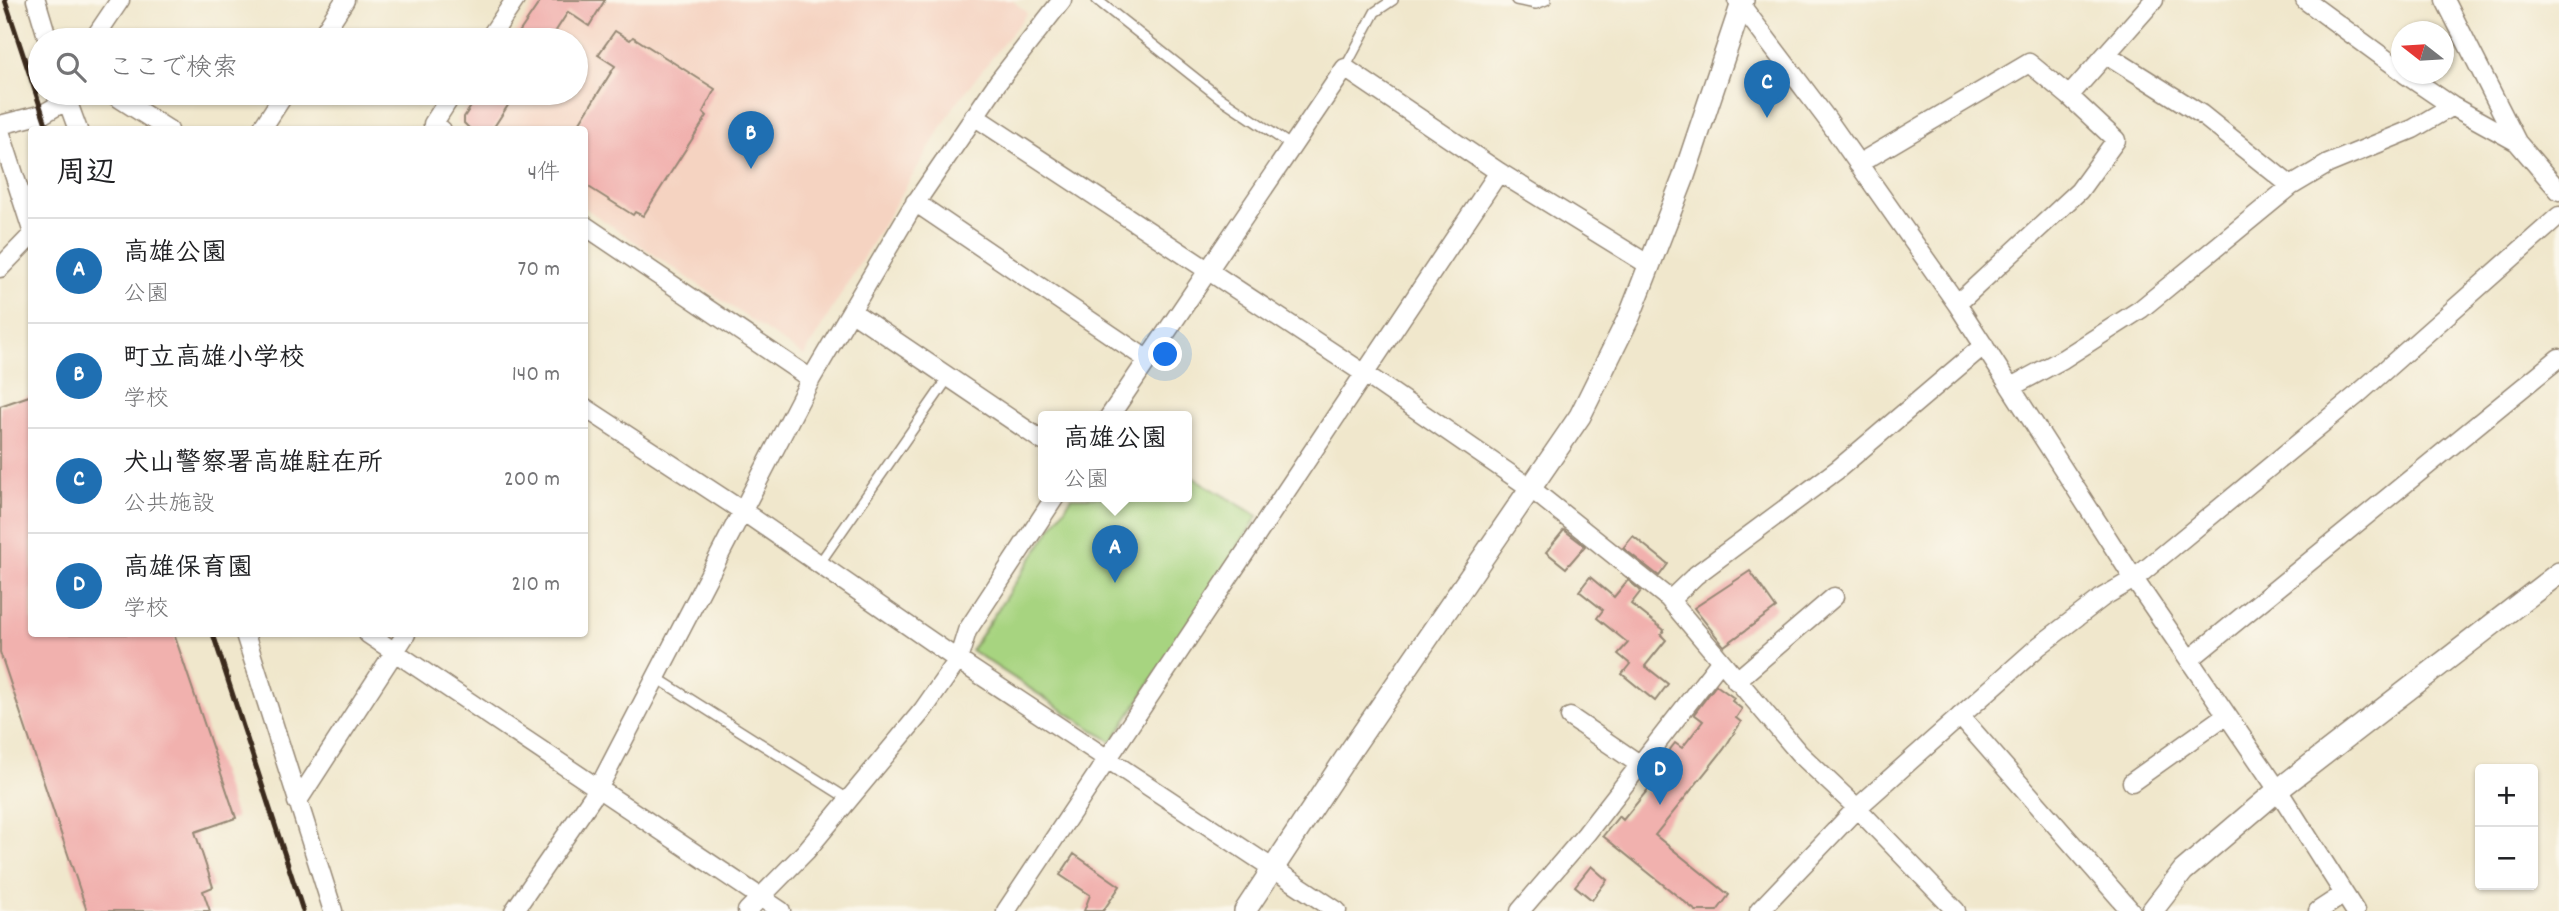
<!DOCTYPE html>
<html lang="ja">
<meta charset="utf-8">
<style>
body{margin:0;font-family:Dekko,"Klee One",sans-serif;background:#f2f2f2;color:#202124}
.controls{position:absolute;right:21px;bottom:21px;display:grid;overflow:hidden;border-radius:7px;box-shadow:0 2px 5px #0004}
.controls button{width:63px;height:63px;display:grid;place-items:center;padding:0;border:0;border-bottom:2px solid #e0e0e0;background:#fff;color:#202124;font:35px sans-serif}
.compass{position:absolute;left:2391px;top:21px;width:63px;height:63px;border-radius:50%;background:#fff;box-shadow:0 2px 5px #0004;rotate:287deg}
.you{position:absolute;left:1166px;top:355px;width:24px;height:24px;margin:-18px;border:5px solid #fff;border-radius:50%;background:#1a73e8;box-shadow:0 0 0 10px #1a73e833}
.badge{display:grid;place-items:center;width:46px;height:46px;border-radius:50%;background:#1f6fb2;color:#fff;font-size:23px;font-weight:700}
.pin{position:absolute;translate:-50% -58px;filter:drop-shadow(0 2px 4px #0008)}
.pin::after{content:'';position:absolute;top:37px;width:24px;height:21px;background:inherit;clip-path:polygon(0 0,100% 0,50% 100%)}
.popup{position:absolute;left:1038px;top:411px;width:154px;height:91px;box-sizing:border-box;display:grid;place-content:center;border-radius:7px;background:#fff;filter:drop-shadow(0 2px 5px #0005);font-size:23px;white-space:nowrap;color:#757577}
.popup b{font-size:26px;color:#202124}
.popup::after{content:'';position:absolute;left:50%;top:100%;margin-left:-14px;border:14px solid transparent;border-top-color:#fff}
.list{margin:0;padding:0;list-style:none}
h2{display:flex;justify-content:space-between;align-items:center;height:91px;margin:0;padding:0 28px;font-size:30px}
h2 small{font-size:23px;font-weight:400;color:#757577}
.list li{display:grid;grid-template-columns:46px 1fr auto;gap:21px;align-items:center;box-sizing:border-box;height:105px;padding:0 28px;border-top:2px solid #e0e0e0}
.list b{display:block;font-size:26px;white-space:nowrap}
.list p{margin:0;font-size:23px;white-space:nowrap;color:#757577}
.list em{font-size:23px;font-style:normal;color:#757577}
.icon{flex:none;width:38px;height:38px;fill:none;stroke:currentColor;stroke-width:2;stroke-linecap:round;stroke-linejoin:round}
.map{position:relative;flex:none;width:2559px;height:911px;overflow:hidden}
.search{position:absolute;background:#fff;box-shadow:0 2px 5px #0004;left:28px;top:28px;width:560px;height:77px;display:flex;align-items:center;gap:18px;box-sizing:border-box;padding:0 24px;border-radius:38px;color:#757577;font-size:26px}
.panel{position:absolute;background:#fff;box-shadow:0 2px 5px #0004;left:28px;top:126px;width:560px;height:511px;border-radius:7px}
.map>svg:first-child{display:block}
.built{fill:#f5d3c1}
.green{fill:#a7d480;stroke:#717f4f;stroke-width:2}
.building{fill:#f1b1ae}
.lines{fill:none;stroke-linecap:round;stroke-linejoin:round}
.service-casing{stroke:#968875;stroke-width:12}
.minor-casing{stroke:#968875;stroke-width:21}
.tertiary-casing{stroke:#968875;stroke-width:24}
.service{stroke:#fff;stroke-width:9}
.minor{stroke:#fff;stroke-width:18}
.tertiary{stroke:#fff;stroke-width:21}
.rail{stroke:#3b2a1e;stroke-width:5}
</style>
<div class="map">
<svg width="2559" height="911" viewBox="0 0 2559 911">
<rect width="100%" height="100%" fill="#fbf7ec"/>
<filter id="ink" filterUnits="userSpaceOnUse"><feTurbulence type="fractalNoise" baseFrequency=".0143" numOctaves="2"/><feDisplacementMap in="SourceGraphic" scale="14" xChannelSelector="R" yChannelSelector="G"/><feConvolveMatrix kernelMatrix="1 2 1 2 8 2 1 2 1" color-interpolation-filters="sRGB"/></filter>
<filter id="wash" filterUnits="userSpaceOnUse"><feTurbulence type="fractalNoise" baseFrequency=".00686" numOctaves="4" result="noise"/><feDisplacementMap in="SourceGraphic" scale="28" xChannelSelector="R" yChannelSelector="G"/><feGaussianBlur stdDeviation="1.57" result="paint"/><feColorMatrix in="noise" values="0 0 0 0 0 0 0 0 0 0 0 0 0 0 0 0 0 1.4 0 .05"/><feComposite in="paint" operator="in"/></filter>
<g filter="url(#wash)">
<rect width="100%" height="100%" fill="#f0e7cc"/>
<path class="built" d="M536,0H1012L1027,13L955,105L804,356L585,208L584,130L468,129L456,121L474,93H576V40H510Z"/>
<path class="green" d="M1187,474L1258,516L1112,742L971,650L1072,497H1187Z"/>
<g id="blocks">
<path class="building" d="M541,0H605L589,26L568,12L550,40H514Z
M615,31L630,40L633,37L715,89L703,112L707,116L643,216L635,212L633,215L584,184V130H575L615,66L598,55Z
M480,93H516L492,130H471L464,123V117Z
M32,395V634H174L236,818L195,832L213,887L203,891L210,911H87L0,652V406Z
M1564,530L1585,546L1566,568L1546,552Z
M1633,536L1668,564L1659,576L1623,548Z
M1750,571L1776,608L1724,646L1694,608Z
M1590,577L1614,597L1628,580L1641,591L1631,604L1664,630L1661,635L1666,640L1645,666L1668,684L1655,701L1622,674L1630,664L1618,654L1628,643L1597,618L1603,610L1579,591Z
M1716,685L1734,698L1732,701L1742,709L1736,718L1741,722L1724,749L1655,835L1729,895L1717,911H1696L1603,836L1619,816L1623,820L1664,770L1658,765L1675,743L1682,748L1703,721L1694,714Z
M1074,854L1120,886L1103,911H1084L1090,895L1060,875Z
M1591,866L1607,880L1592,900L1575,886Z"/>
</g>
</g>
<g filter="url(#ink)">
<use href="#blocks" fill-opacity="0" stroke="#968875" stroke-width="2"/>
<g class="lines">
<defs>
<path id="service" d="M1097,0L1219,97L1292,146
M1516,0L1536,4L1546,0
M1345,68L1375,12L1393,0
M819,564L949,377
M657,678L848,799"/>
<path id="minor" d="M36,0L48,40
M1737,0L1827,119L1957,304L2134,579L2278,790L2355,911
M2305,0L2402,71
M2445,0L2517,142
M93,40L120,0
M319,40L345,0
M488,40L515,0
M2106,54L2201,114L2291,186
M2405,74L2452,106L2517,142L2559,191
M69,93L67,100L78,130
M111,93L169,130
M2069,96L2154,0
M974,116L1365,374L1529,487L1668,598L1799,753L1857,808L1956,911
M0,125L43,114L67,100
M261,130L285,93
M442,130L433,124L453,93
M0,131L32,230
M1858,164L2029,63L2069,96L2116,140L2079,191L1957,304
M915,202L1148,360
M584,225L811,379
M0,268L32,235
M851,311L1043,441
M2011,387L2063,359L2141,309L2291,186L2328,164L2413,129L2452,106
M584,407L744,512L958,660L1337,911
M1109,417L1345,68L1499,172L1649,265
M1670,600L1696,575L1837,470L1984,345
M245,634L333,911
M368,634L781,911
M2189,660L2559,358
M1736,681L1834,597
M1960,716L2131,911
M1570,717L1639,764
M2132,782L2226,715
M297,802L406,634
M514,911L598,789L811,379L910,211L998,82L1062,0
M747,911L806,851L923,710L958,660L967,631L1055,497
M1006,911L1499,172
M1520,911L1586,834L1720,662
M1759,911L1857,808L2039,646L2103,597L2134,579L2358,394L2559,216
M2318,911L2344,894"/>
<path id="tertiary" d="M1245,911L1351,750L1580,416L1630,315L1683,179L1743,0
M2152,911L2183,871L2278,790L2559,573"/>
</defs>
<use href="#service" class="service-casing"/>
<use href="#minor" class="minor-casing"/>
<use href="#tertiary" class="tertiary-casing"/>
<use href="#service" class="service"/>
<use href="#minor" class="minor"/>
<use href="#tertiary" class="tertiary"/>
<path class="rail" d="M5,0L48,130
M213,634L303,911"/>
</g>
</g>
</svg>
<div class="controls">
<button>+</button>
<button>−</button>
</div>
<svg class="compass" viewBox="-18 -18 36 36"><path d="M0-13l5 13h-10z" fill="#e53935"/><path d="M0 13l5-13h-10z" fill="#757577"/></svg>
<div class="you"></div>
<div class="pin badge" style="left:1115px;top:583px">A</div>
<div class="popup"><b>高雄公園</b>公園</div>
<div class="pin badge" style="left:751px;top:169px">B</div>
<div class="pin badge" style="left:1767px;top:118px">C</div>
<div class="pin badge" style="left:1660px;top:805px">D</div>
<div class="search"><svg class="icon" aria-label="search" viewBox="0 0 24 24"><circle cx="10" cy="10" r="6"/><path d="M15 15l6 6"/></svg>ここで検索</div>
<section class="panel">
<h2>周辺<small>4件</small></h2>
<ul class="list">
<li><span class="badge">A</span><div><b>高雄公園</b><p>公園</p></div><em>70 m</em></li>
<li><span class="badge">B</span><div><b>町立高雄小学校</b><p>学校</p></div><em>140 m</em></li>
<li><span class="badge">C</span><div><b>犬山警察署高雄駐在所</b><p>公共施設</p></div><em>200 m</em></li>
<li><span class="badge">D</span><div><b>高雄保育園</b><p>学校</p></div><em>210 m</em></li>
</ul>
</section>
</div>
